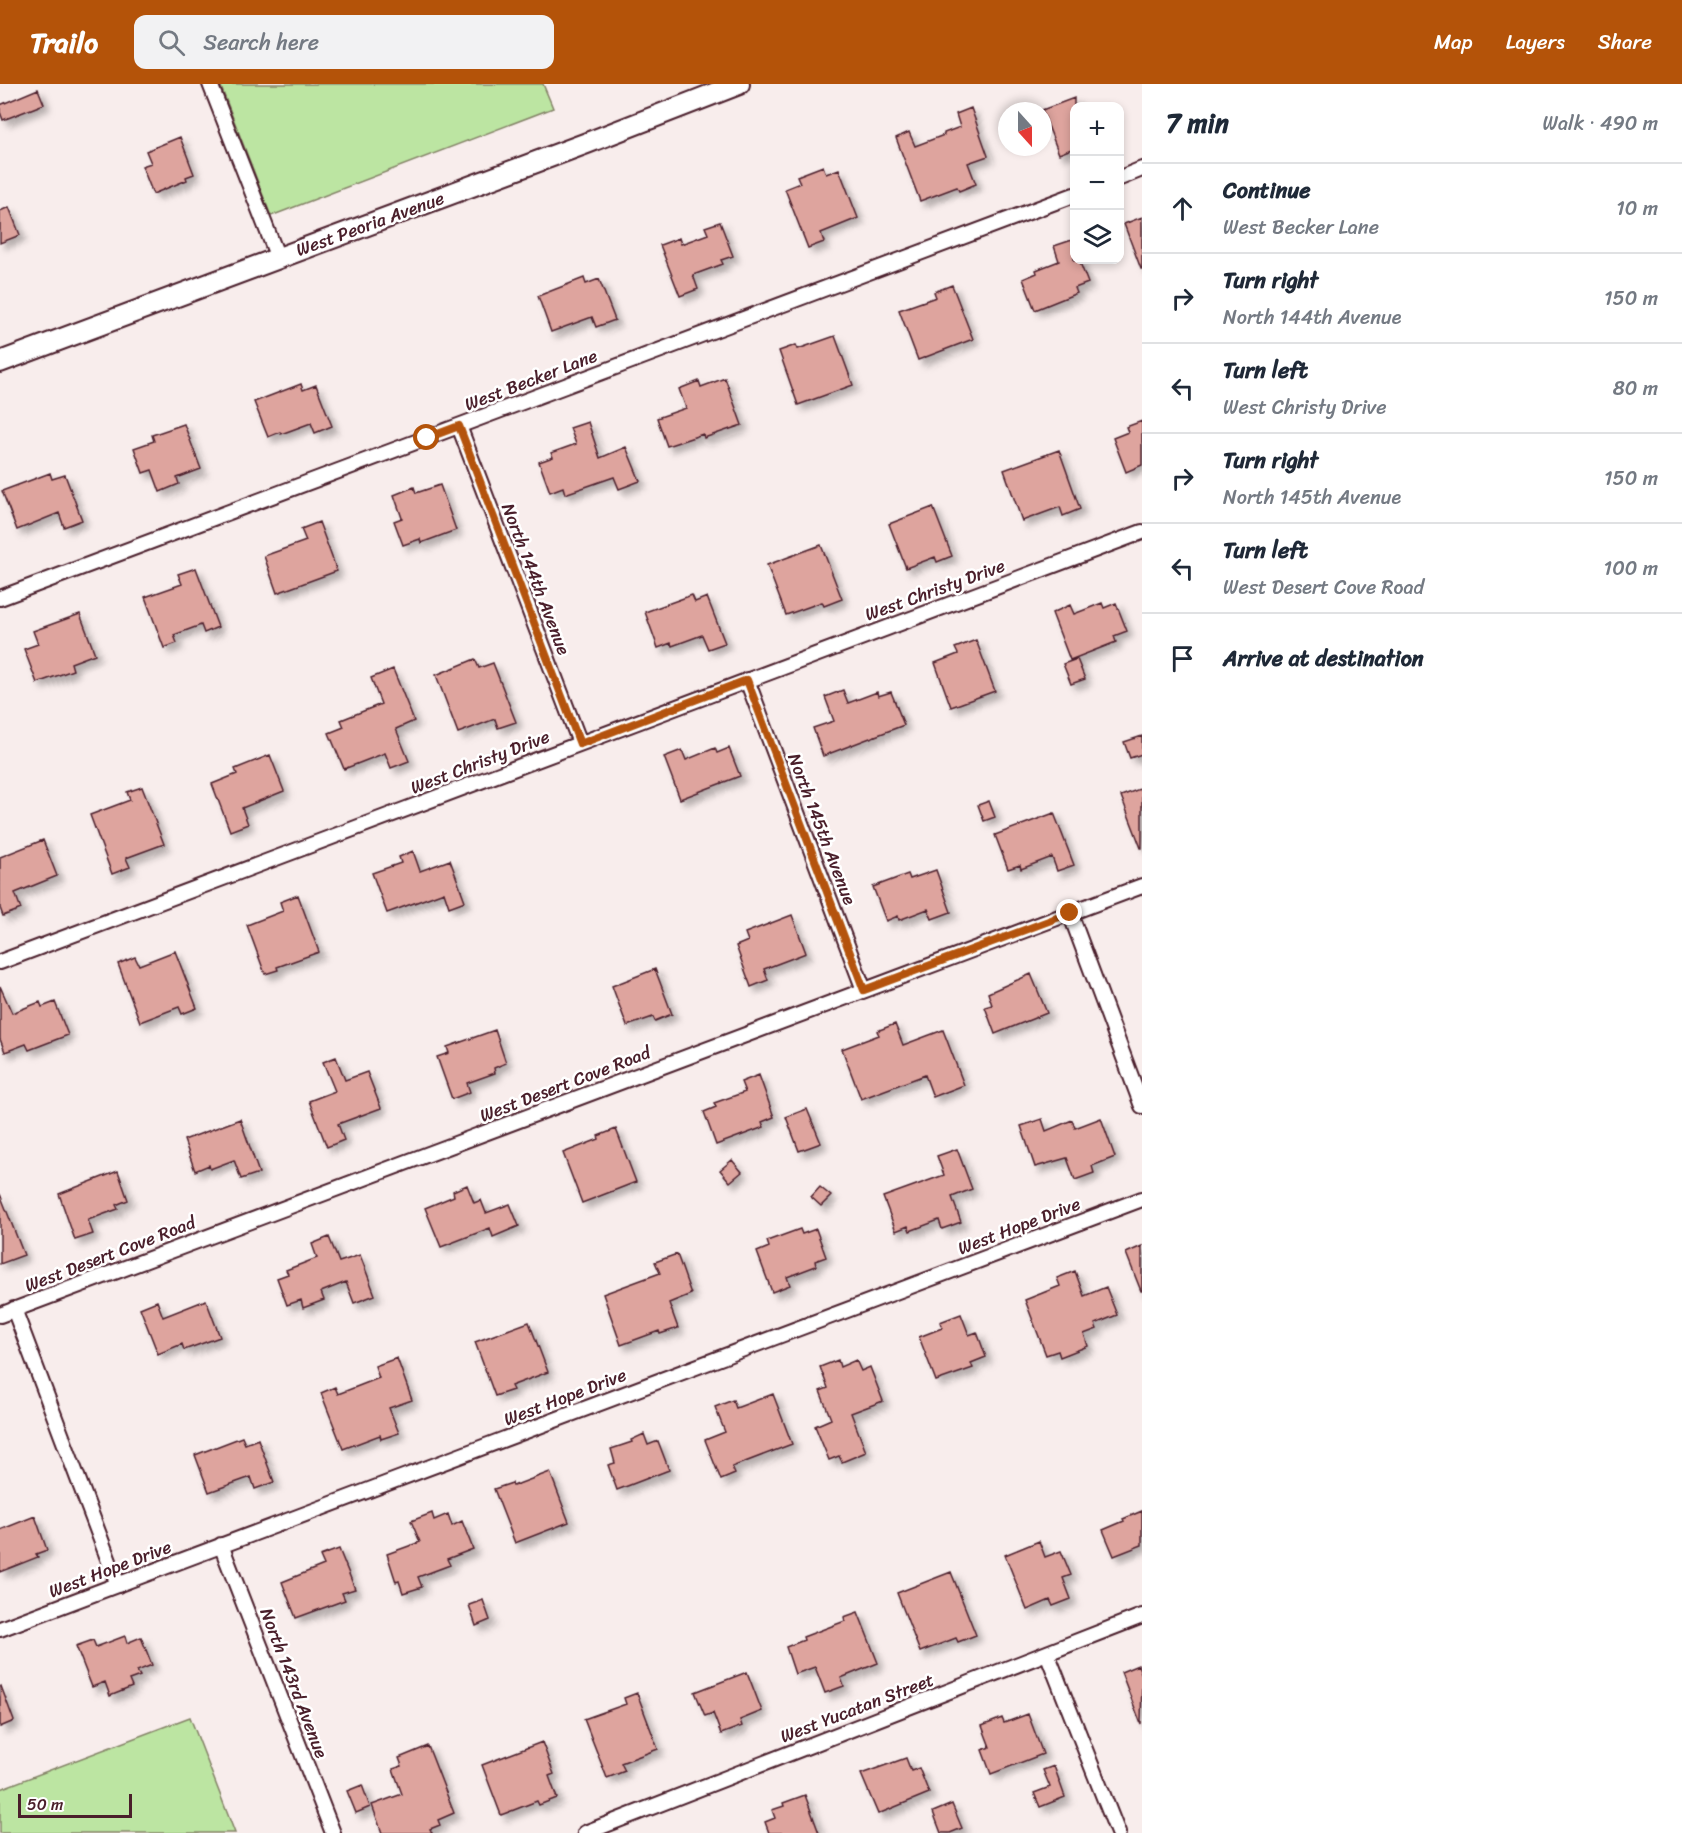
<!DOCTYPE html>
<meta charset="utf-8">
<style>
body{margin:0;font-family:Sriracha,sans-serif;background:#f2f2f3;color:#1f2937}
.controls{position:absolute;right:18px;top:18px;display:grid;overflow:hidden;border-radius:12px;box-shadow:0 3px 9px #0003}
.controls button{width:54px;height:54px;display:grid;place-items:center;padding:0;border:0;border-bottom:2px solid #e0e1e3;background:#fff;color:#1f2937;font:30px sans-serif}
.compass{position:absolute;left:998px;top:18px;width:54px;height:54px;border-radius:50%;background:#fff;box-shadow:0 3px 9px #0003;rotate:159deg}
.scale{position:absolute;left:18px;bottom:15px;width:114px;box-sizing:border-box;padding-left:6px;border:3px solid #4a1f2b;border-top:0;font-size:16px;line-height:21px;white-space:nowrap;color:#4a1f2b;-webkit-text-stroke:4px #fff;paint-order:stroke}
.stop{position:absolute;width:18px;height:18px;margin:-14px;border:4px solid #b45309;border-radius:50%;background:#fff}
.stop.end{background:#b45309;border-color:#fff;box-shadow:0 2px 6px #0008}
.list{margin:0;padding:0;list-style:none}
h2{display:flex;justify-content:space-between;align-items:center;height:78px;margin:0;padding:0 24px;font-size:26px}
h2 small{font-size:20px;font-weight:400;color:#747a83}
.list li{display:grid;grid-template-columns:39px 1fr auto;gap:18px;align-items:center;box-sizing:border-box;height:90px;padding:0 24px;border-top:2px solid #e0e1e3}
.list b{display:block;font-size:22px;white-space:nowrap}
.list p{margin:0;font-size:20px;white-space:nowrap;color:#747a83}
.list em{font-size:20px;font-style:normal;color:#747a83}
.icon{flex:none;width:33px;height:33px;fill:none;stroke:currentColor;stroke-width:2;stroke-linecap:round;stroke-linejoin:round}
.map{position:relative;flex:none;width:1142px;height:1749px;overflow:hidden}
header{display:flex;align-items:center;gap:36px;box-sizing:border-box;height:84px;padding:0 30px;background:#b45309;color:#fff}
header strong{font-size:28px}
nav{display:flex;gap:33px;margin-inline-start:auto;font-size:21px}
.search{width:420px;height:54px;background:#f2f2f3;display:flex;align-items:center;gap:15px;box-sizing:border-box;padding:0 21px;border-radius:12px;color:#747a83;font-size:22px}
main{display:flex}
aside{flex:1;background:#fff}
.map>svg:first-child{display:block}
.green{fill:#bce5a2;stroke:#838266;stroke-width:1.5}
.building{fill:#dea49e;stroke:#4a1f2b;stroke-width:1.5;filter:url(#shadow)}
.lines{fill:none;stroke-linecap:round;stroke-linejoin:round}
.minor-casing{stroke:#4a1f2b;stroke-width:18}
.secondary-casing{stroke:#4a1f2b;stroke-width:24}
.minor{stroke:#fff;stroke-width:14}
.secondary{stroke:#fff;stroke-width:20}
.route{stroke:#b45309;stroke-width:8}
.labels{text-anchor:middle;stroke-width:5;stroke-linejoin:round;paint-order:stroke}
.street-label{font-size:18px;fill:#4a1f2b;stroke:#fff}
</style>
<header>
<strong>Trailo</strong>
<div class="search"><svg class="icon" aria-label="search" viewBox="0 0 24 24"><circle cx="10" cy="10" r="6"/><path d="M15 15l6 6"/></svg>Search here</div>
<nav><a>Map</a><a>Layers</a><a>Share</a></nav>
</header>
<main>
<div class="map">
<svg width="1142" height="1749" viewBox="0 0 1142 1749">
<defs>
<filter id="shadow"><feDropShadow dx="5.5" dy="5.5" stdDeviation="3" flood-color="#0004"/></filter>
</defs>
<rect width="100%" height="100%" fill="#f8edec"/>
<filter id="ink" filterUnits="userSpaceOnUse"><feTurbulence type="fractalNoise" baseFrequency=".0167" numOctaves="2"/><feDisplacementMap in="SourceGraphic" scale="12" xChannelSelector="R" yChannelSelector="G"/><feConvolveMatrix kernelMatrix="1 2 1 2 8 2 1 2 1" color-interpolation-filters="sRGB"/></filter>
<g filter="url(#ink)">
<path class="green" d="M224,0H543L553,24L271,132L221,3Z
M190,1633L235,1749H0V1705Z"/>
<path class="building" d="M38,5L44,20L3,36L0,28V21Z
M1074,14V64L1059,70L1042,26Z
M971,24L988,72L968,79L976,100L959,107L957,103L920,117L896,54L909,48L915,62L944,51V49L960,43L956,30Z
M180,53L194,90L186,93L187,96L153,110L142,82L151,79L146,67Z
M823,82L826,90L839,85L858,134L821,149L824,158L808,164L785,105L800,99L797,92Z
M9,123L20,151L0,159V127Z
M1142,133V185H1141L1124,140Z
M720,138L733,172L721,176L723,180L693,191L698,205L680,212L660,161L679,154L681,160L708,150L705,143Z
M1072,156L1074,163V176H1079L1088,199L1075,204L1077,209L1035,226L1023,195L1037,189L1036,186L1059,177L1054,162Z
M584,194L586,200L599,195L615,236L596,243L592,233L551,248L538,212Z
M952,201L973,255L918,276L899,226L936,213L934,208Z
M835,252L853,301L798,321L779,267L796,261L798,265Z
M725,294L742,341L704,354L703,350L667,362L657,334L686,324L679,305L699,297L701,303Z
M301,300L303,306L316,301L332,342L315,349L311,339L281,350L280,348L268,353L254,318Z
M1142,337V381L1126,388L1113,354L1128,348L1126,343Z
M588,338L600,374L626,363L640,397L619,405L614,393L565,410L563,403L550,408L539,378L553,373L551,369L576,360L570,344Z
M184,340L201,385L177,394L179,400L160,408L152,386L143,389L134,364L154,357L152,351Z
M1059,366L1080,425L1063,432L1060,423L1022,437L1004,386Z
M50,389L52,395L65,391L82,436L64,443L59,429L17,446L2,407Z
M440,401L456,446L421,459L420,455L403,461L394,437L402,434L394,411L414,403L416,409Z
M933,423L952,472L937,478L935,473L906,484L889,440Z
M319,438L337,487L277,509L264,472L306,457L301,445Z
M821,461L842,515L824,522L822,518L786,531L767,481Z
M196,484L218,543L204,549L201,541L174,551L177,559L164,564L145,513L182,500L178,490Z
M692,511L695,518L707,513L725,559L708,565L702,551L672,562L671,559L658,564L645,528Z
M1102,519L1104,524L1116,519L1127,547L1114,552L1116,558L1070,576L1052,529L1070,521L1074,530Z
M80,530L95,570L71,579L73,586L37,599L24,565L38,560L33,547Z
M976,556L995,607L951,623L935,579L958,570L955,564Z
M475,575L479,584L493,579L516,638L498,644L495,635L458,649L436,591Z
M1077,575L1085,595L1071,600L1063,580Z
M393,585L414,637L396,645L409,677L391,684L385,669L344,685L329,649L344,643L341,636L381,620L371,594Z
M843,606L848,619L877,608L878,612L891,608L904,641L823,672L813,644L834,637L825,613Z
M1142,652V670L1130,674L1124,658Z
M715,664L717,669L729,664L740,692L680,715L664,673L682,666L686,676Z
M270,671L284,707L242,724L248,740L230,747L212,700L237,690L235,685Z
M142,703L164,760L126,774L130,783L112,790L90,731L130,716L127,708Z
M1142,704V764H1141L1121,712Z
M989,717L995,733L984,737L978,721Z
M1054,729L1074,781L1057,787L1052,773L1021,785L1020,781L1008,785L995,751Z
M43,756L57,792L15,809L21,825L3,832L0,824V773Z
M413,767L420,787L450,776L465,817L449,823L444,808L387,829L372,789L401,779L399,773Z
M936,786L951,828L932,835L928,825L899,836L898,832L886,837L873,803L908,790L910,795Z
M298,811L319,868L277,883L278,886L265,890L247,841L283,827L280,818Z
M792,831L806,869L764,885L768,896L751,903L736,862L748,857L745,849Z
M175,867L197,924L182,930L179,923L140,938L118,880L135,873L139,881Z
M655,885L672,930L655,937L653,933L627,942L612,902Z
M1031,890L1047,929L995,950L985,923L992,921L988,909Z
M0,902L12,929L40,918L42,923L55,918L68,951L29,966L26,960L5,968L0,955Z
M895,940L903,961L943,946L964,1001L933,1013L925,991L861,1015L842,965L879,951L877,947Z
M495,946L506,979L494,984L495,989L467,999L470,1008L452,1015L437,973L449,969L447,963Z
M336,973L345,996L367,988L381,1024L338,1040L344,1056L327,1063L309,1017L335,1007L323,978Z
M759,991L774,1033L762,1038L764,1043L716,1061L704,1028L716,1023L714,1019L745,1008L741,998Z
M807,1025L821,1059L799,1067L786,1033Z
M1101,1034L1115,1073L1092,1082L1094,1089L1075,1096L1067,1074L1035,1083L1021,1042L1042,1035L1046,1047L1072,1036L1075,1044Z
M240,1035L259,1089L241,1095L234,1076L210,1085L209,1081L195,1087L184,1056Z
M616,1045L636,1098L582,1119L563,1069L599,1055L598,1052Z
M957,1065L972,1105L952,1113L961,1138L942,1145L939,1136L910,1147L908,1142L896,1147L883,1113L944,1091L937,1072Z
M732,1076L742,1088L730,1098L720,1086Z
M118,1087L128,1116L116,1121L118,1125L88,1136L93,1150L75,1156L59,1110Z
M467,1101L474,1119L481,1116L486,1129L510,1120L519,1142L493,1153L490,1144L441,1163L425,1124L454,1112L453,1107Z
M820,1103L831,1112L821,1122L811,1113Z
M0,1110L24,1171L0,1180Z
M800,1145L802,1150L816,1145L826,1173L815,1177L816,1182L787,1193L790,1201L772,1208L757,1168L769,1163L767,1157Z
M329,1153L339,1178L360,1171L375,1211L354,1219L346,1198L321,1208L324,1216L303,1224L301,1216L287,1221L277,1194L288,1190L286,1186L317,1174L312,1160Z
M1142,1162V1207H1141L1126,1169Z
M677,1170L691,1210L669,1219L678,1244L660,1250L659,1247L621,1261L603,1210L660,1189L655,1178Z
M1075,1187L1084,1212L1106,1203L1117,1231L1095,1240L1097,1245L1084,1250L1088,1262L1060,1273L1058,1267L1046,1271L1025,1216L1060,1202L1057,1194Z
M206,1216L220,1253L184,1266L182,1260L158,1270L140,1224L157,1217L163,1233Z
M961,1230L969,1251L977,1248L986,1273L971,1279L973,1284L936,1297L919,1253L942,1244L940,1238Z
M529,1238L548,1288L511,1302L513,1306L495,1312L475,1258Z
M397,1274L412,1316L389,1324L399,1349L381,1355L380,1351L343,1365L321,1309L335,1303L338,1310L379,1294L375,1282Z
M838,1276L840,1283L856,1276L861,1287L870,1283L883,1317L851,1329L866,1368L842,1378L839,1372L829,1376L815,1342L831,1335L820,1307L828,1304L820,1283Z
M773,1310L792,1360L732,1383L735,1390L721,1396L705,1356L725,1348L715,1323L733,1316L736,1324Z
M644,1350L648,1361L658,1357L669,1386L617,1406L608,1381L615,1379L611,1365L632,1358L631,1356Z
M242,1353L245,1360L258,1355L274,1398L255,1405L251,1393L209,1408L195,1371Z
M550,1388L569,1438L515,1459L494,1405L512,1399L513,1402Z
M1142,1427V1461L1114,1472L1103,1446L1124,1437L1123,1435Z
M432,1429L434,1436L448,1430L452,1442L462,1437L473,1465L447,1475L450,1481L418,1493L422,1503L403,1509L399,1497L396,1498L387,1470L420,1458L411,1437Z
M35,1432L47,1466L36,1470L38,1473L0,1488V1446Z
M1039,1457L1045,1473L1061,1467L1071,1491L1063,1494L1071,1515L1053,1522L1050,1516L1027,1526L1005,1471Z
M339,1465L355,1505L342,1509L345,1516L296,1534L282,1498L324,1481L320,1472Z
M951,1488L976,1551L958,1558L956,1554L920,1568L897,1509Z
M483,1516L490,1536L476,1542L469,1521Z
M858,1528L878,1579L841,1594L844,1602L825,1609L815,1583L795,1590L786,1563L804,1556L803,1553L845,1537L844,1533Z
M125,1552L127,1559L141,1553L152,1581L137,1587L140,1592L129,1596L132,1603L110,1612L105,1598L92,1603L76,1562L93,1556L96,1563Z
M1138,1581L1142,1591L1141,1640L1121,1588Z
M747,1588L762,1627L740,1636L742,1642L721,1650L713,1629L705,1632L695,1608Z
M1,1602L14,1637L0,1643V1603Z
M637,1609L658,1665L621,1679L625,1687L607,1694L584,1635L626,1620L624,1614Z
M1028,1630L1043,1670L991,1690L982,1666L990,1663L982,1642L1002,1634L1004,1639Z
M542,1658L554,1690L549,1692L557,1714L539,1721L537,1717L501,1731L482,1681Z
M428,1662L454,1729L438,1736L440,1741L430,1745L432,1749H382L372,1721L402,1710L393,1685L402,1682L399,1674Z
M906,1674L911,1687L919,1684L929,1709L878,1730L861,1690Z
M1054,1682L1065,1713L1040,1723L1034,1709L1050,1703L1043,1686Z
M362,1701L370,1723L356,1729L347,1707Z
M805,1711L819,1749H769L765,1738L775,1734L772,1726L784,1722L783,1719Z
M952,1720L962,1744L950,1749H941L933,1728Z"/>
<g class="lines">
<defs>
<path id="minor" d="M210,0L278,174
M1120,94L1142,85
M459,342L580,659
M0,514L1074,111
M747,596L864,906
M1070,829L1142,1022
M0,878L1142,448
M14,1225L118,1501
M0,1231L1142,802
M221,1461L333,1749
M0,1545L1142,1115
M1047,1569L1118,1749
M585,1749L1142,1532"/>
<path id="secondary" d="M0,278L587,59L739,0"/>
</defs>
<use href="#minor" class="minor-casing"/>
<use href="#secondary" class="secondary-casing"/>
<use href="#minor" class="minor"/>
<use href="#secondary" class="secondary"/>
</g>
</g>
<g class="lines" filter="url(#ink)">
<path class="route" d="M427,354L459,342L580,660L747,596L864,906L1070,829"/>
</g>
<g class="labels">
<g class="street-label">
<text transform="translate(370 140) rotate(-20)" y="6">West Peoria Avenue</text>
<text transform="translate(531 296) rotate(-21)" y="6">West Becker Lane</text>
<text transform="translate(536 495) rotate(69)" y="6">North 144th Avenue</text>
<text transform="translate(935 506) rotate(-20)" y="6">West Christy Drive</text>
<text transform="translate(480 678) rotate(-21)" y="6">West Christy Drive</text>
<text transform="translate(822 745) rotate(69)" y="6">North 145th Avenue</text>
<text transform="translate(565 1000) rotate(-21)" y="6">West Desert Cove Road</text>
<text transform="translate(1019 1142) rotate(-21)" y="6">West Hope Drive</text>
<text transform="translate(110 1170) rotate(-21)" y="6">West Desert Cove Road</text>
<text transform="translate(565 1313) rotate(-21)" y="6">West Hope Drive</text>
<text transform="translate(110 1485) rotate(-21)" y="6">West Hope Drive</text>
<text transform="translate(294 1599) rotate(69)" y="6">North 143rd Avenue</text>
<text transform="translate(857 1624) rotate(-21)" y="6">West Yucatan Street</text>
</g>
</g>
</svg>
<div class="controls">
<button>+</button>
<button>−</button>
<button><svg class="icon" aria-label="layers" viewBox="0 0 24 24"><path d="M12 4l9 5-9 5-9-5zM3 14l9 5 9-5"/></svg></button>
</div>
<svg class="compass" viewBox="-18 -18 36 36"><path d="M0-13l5 13h-10z" fill="#e53935"/><path d="M0 13l5-13h-10z" fill="#747a83"/></svg>
<div class="scale">50 m</div>
<div class="stop" style="left:427px;top:354px"></div>
<div class="stop end" style="left:1070px;top:829px"></div>
</div>
<aside>
<h2>7 min<small>Walk · 490 m</small></h2>
<ul class="list">
<li><svg class="icon" aria-label="ahead" viewBox="0 0 24 24"><path d="M12 20V5M6 11l6-6 6 6"/></svg><div><b>Continue</b><p>West Becker Lane</p></div><em>10 m</em></li>
<li><svg class="icon" aria-label="right" viewBox="0 0 24 24"><path d="M7 20v-9h11M14 6l5 5-5 5"/></svg><div><b>Turn right</b><p>North 144th Avenue</p></div><em>150 m</em></li>
<li><svg class="icon" aria-label="left" viewBox="0 0 24 24"><path d="M17 20v-9H6M10 6l-5 5 5 5"/></svg><div><b>Turn left</b><p>West Christy Drive</p></div><em>80 m</em></li>
<li><svg class="icon" aria-label="right" viewBox="0 0 24 24"><path d="M7 20v-9h11M14 6l5 5-5 5"/></svg><div><b>Turn right</b><p>North 145th Avenue</p></div><em>150 m</em></li>
<li><svg class="icon" aria-label="left" viewBox="0 0 24 24"><path d="M17 20v-9H6M10 6l-5 5 5 5"/></svg><div><b>Turn left</b><p>West Desert Cove Road</p></div><em>100 m</em></li>
<li><svg class="icon" aria-label="arrive" viewBox="0 0 24 24"><path d="M6 21V4h12l-3 4 3 4H6"/></svg><div><b>Arrive at destination</b></div></li>
</ul>
</aside>
</main>
